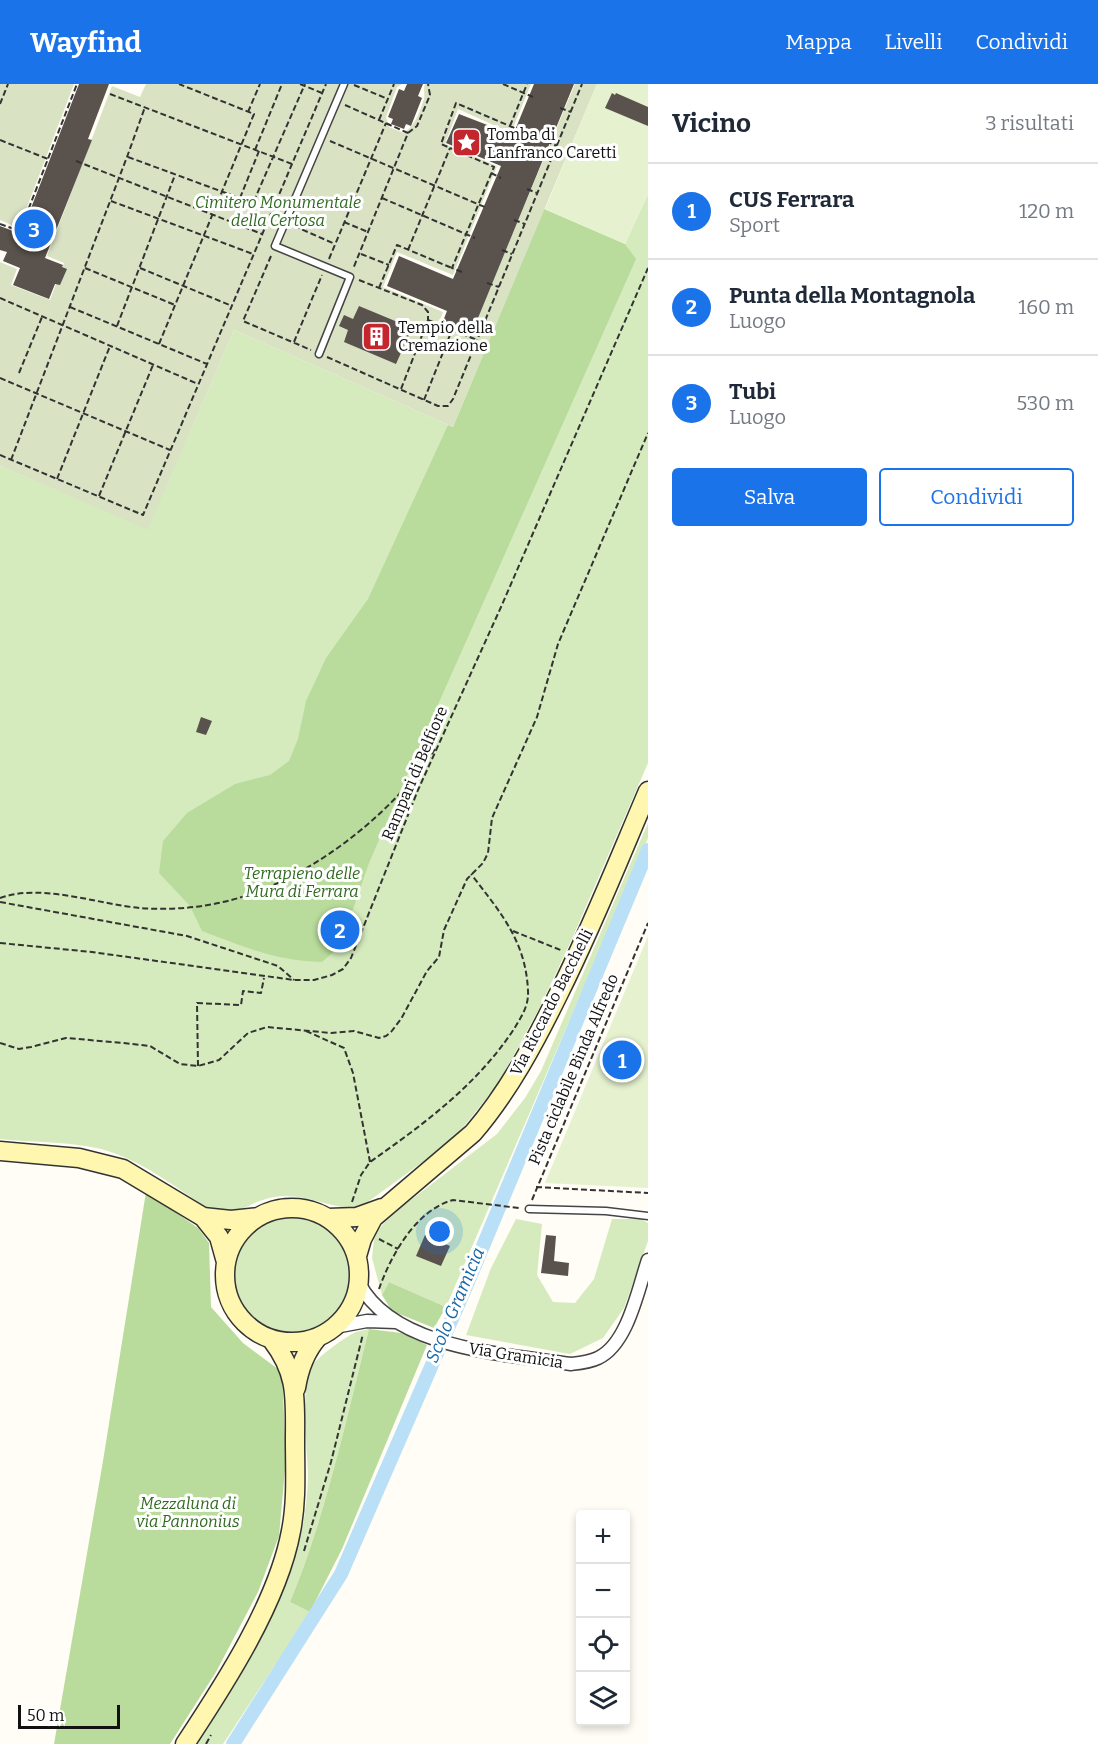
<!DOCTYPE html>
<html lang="it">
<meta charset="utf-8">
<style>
body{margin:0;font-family:Bitter,serif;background:#f6f6f7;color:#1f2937}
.controls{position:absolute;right:18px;bottom:18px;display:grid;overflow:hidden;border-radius:6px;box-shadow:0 3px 9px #0003}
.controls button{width:54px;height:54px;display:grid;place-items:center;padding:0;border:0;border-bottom:2px solid #e0e1e3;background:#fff;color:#1f2937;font:30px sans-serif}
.scale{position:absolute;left:18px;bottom:15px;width:102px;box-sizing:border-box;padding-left:6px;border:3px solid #111;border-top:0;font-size:16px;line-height:21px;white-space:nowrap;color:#111;-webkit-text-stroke:4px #fff;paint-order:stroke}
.you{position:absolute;left:440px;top:1148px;width:21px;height:21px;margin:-15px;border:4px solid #fff;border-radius:50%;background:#1a73e8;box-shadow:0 0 0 9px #1a73e833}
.badge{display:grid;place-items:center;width:39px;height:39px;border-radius:50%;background:#1a73e8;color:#fff;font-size:20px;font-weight:700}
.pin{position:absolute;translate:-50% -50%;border:3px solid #fff;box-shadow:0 2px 6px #0006}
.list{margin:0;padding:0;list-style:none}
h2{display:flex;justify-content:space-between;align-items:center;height:78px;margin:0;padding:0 24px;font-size:26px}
h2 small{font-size:20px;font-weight:400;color:#747a83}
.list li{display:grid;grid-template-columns:39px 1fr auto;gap:18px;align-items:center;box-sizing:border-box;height:96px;padding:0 24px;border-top:2px solid #e0e1e3}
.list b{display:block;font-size:22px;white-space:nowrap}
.list p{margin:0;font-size:20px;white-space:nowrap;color:#747a83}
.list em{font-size:20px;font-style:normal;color:#747a83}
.actions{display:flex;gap:12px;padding:18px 24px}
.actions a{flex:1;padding:14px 0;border:2px solid #1a73e8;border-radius:6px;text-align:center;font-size:21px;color:#1a73e8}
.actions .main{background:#1a73e8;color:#fff}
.icon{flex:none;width:33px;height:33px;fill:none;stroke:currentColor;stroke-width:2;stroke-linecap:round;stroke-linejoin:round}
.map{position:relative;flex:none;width:648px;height:1660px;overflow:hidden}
header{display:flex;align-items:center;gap:36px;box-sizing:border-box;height:84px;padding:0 30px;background:#1a73e8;color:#fff}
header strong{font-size:28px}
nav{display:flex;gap:33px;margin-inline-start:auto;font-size:21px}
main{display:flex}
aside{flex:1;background:#fff}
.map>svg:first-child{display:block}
.green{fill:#d5ebbd}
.forest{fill:#b9dc9c}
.cemetery{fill:#d9e3c4}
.pitch{fill:#e6f2cf}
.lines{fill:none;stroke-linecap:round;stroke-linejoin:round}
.canal{stroke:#b9e0f7;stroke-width:14}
.building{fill:#5a524d}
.service-casing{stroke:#444;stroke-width:9}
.minor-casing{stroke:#444;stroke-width:15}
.secondary-casing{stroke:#333;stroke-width:21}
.path{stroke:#333;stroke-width:2;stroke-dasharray:6 3;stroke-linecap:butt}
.service{stroke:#fff;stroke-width:6}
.minor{stroke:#fff;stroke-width:12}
.secondary{stroke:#fff6b0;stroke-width:18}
.labels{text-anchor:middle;stroke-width:6;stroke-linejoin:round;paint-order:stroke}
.poi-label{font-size:16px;fill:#111;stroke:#fff;text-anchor:start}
.park-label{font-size:16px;font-style:italic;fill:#2f6b1f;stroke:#fff}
.street-label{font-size:16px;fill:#111;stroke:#fff}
.water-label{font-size:18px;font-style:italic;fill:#1768a6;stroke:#fff}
</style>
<header>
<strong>Wayfind</strong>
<nav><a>Mappa</a><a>Livelli</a><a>Condividi</a></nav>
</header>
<main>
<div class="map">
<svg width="648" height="1660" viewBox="0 0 648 1660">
<rect width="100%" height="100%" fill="#fffdf5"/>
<path class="green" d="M648,110V679L571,857L540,923L498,1000L461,1046L435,1069L358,1125C329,1124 303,1108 274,1113C243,1119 242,1135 206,1123C177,1104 147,1081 114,1069C81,1057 35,1059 0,1055V382L148,445L234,246L453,343L544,125L625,160Z
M648,739V754L446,1223L389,1198L382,1211L372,1174L374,1155L378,1146L386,1137L403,1122L497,1050L525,1014L541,987Z
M234 1191a58 58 0 1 1 116 0a58 58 0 1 1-116 0Z
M516,1135L542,1140L537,1191L553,1218L575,1219L594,1195L612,1135H641L648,1139V1157L624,1224L603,1254L570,1270L466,1251L491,1184Z
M369,1245C346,1336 326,1431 290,1518L310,1528L223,1660H195C235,1592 292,1514 304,1435C306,1421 308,1404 308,1390C307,1364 301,1307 310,1285C314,1275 345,1253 356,1248C360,1247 365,1246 369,1245Z"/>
<path class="forest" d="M544,125L625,160L636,175L416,670L369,779L350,834L337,865L322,878C276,877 245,863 202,847L190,822L159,789L163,757L187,729L235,700L270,691L289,677L298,655L306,617L326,574L368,515L448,341L453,343Z
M146,1108L198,1144L209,1159L211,1223L243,1259L282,1288L286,1374L279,1452L258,1508L216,1588L170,1660H54L103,1377Z
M389,1198L446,1223L434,1244L392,1227L382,1211Z
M369,1245L401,1249L427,1261L342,1465L310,1528L290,1518C326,1431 346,1336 369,1245Z"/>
<path class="cemetery" d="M0,0H74L19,144L0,136Z
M146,0H402L397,3L386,33L389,43L404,49C415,41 420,28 424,15C425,9 423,6 425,0H531L511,49L458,25L445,60L497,82L453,191L397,168L383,203L443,228L439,239L470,252L575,0H597L453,343L234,246L148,446L0,382V178L17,185L11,201L50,216L64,179L47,172L112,2L140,13Z"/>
<path class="pitch" d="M597,0H648V110L625,160L545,125Z
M648,852V1104L545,1099Z"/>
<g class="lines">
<path class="canal" d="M233,1660L341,1490L468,1198L648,766"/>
</g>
<path class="building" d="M79,0H109L88,55L92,56L45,174L63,181L62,183L67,185L60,201L55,200L49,215L13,201L20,184L3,177L7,168L0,166V142L21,150Z
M407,0H423L418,12L422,14L411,42L406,40L404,45L391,40L393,35L388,33L399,5L404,7Z
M534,0H574L476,239L470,237L466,246L443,237L447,227L387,202L399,172L453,195L501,82L446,59L459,30L513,51Z
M612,9L615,11L616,9L648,23V42L605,24Z
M359,222L412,244L396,280L344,258L348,246L339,242L344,231L353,235Z
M201,633L212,637L206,651L196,648Z
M425,1151L450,1162L441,1182L416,1172Z
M546,1151L556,1152L554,1177L569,1179L568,1192L541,1189Z"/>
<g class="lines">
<defs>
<path id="service" d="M319,270L350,193L275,162L344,0
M529,1125L606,1127L648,1132"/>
<path id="minor" d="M359,1199C393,1265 505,1270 571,1280C580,1279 590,1278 598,1274C628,1260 638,1205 648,1176
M335,1243L367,1237L396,1238"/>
<path id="secondary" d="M0,1067L79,1074L123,1085L203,1133L219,1153L226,1178
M225 1191a67 67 0 1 1 134 0a67 67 0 1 1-134 0Z
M203,1133L231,1136L258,1133
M328,1134L357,1133L382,1124
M357,1172L362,1155L373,1134L473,1049C509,1007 535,958 559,909C592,843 619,775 648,707
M296,1304C299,1284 305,1268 318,1253
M185,1660C224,1601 278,1518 291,1447C297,1417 295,1386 295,1356C295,1314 298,1290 272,1256"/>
</defs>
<use href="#service" class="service-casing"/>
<use href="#minor" class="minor-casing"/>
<use href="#secondary" class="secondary-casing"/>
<path class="path" d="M300,0L322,9
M503,0L533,13
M354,1L388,15
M110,10L292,80
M0,20L8,0
M345,21L408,49L353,185
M560,24L571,28
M248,28L260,0
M379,36L394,0
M510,42L527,0
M408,49L417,42L430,11L428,0
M0,56L48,75
M330,57L487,124
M546,57L557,62
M255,66L282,0
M128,73L253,119L305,0
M76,77L262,150
M491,89L501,94
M527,105L537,109
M240,114L259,67
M382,114L475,154
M111,117L253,170
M514,136L525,140
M344,138L368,148
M0,140L20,147L77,0
M294,142L335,160
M408,166L450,64
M502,166L512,170
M361,170L389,181
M271,172L243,237L311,266
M329,175L386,39
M85,184L175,221
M140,184L232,222
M462,188L452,184L494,83L441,60L456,19L519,46
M359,196L422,221L428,228V236L401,305
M487,199L499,203
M379,204L397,161L452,184
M0,214L198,300
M70,223L207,280
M428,236L477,256
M117,242L175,91
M294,258L322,191
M159,260L254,30L179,0
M327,273L438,322H448L453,315L582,0
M19,289L42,233
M0,294L170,366
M424,316L452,246
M0,371L143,431L326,0
M11,376L127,73L145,23
M57,395L110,262
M99,412L153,281
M0,814C41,799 97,820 140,824C178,827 220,822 256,808C324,783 395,726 435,665
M0,818L187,852L278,882L294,896
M513,847L563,867
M0,859L92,868L294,896H314L332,891L343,885L351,874L418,706L501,523L648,184
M306,947L344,964L353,989L370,1078
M0,959L19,965L31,963L66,954L124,959L150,962L180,980L198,982L219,976L248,949L267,943L331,949L354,947L379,954L386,952L391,948L401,935L427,887L439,873L444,846L467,795L483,779L488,769L492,734L537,633L558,560L648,349
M198,982L197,919L241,921L243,907L261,909L264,894
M536,1103L648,1109
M532,1116L648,839
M352,1118L361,1091L370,1078C424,1040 477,1001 514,945C521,933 529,922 528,907C526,857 500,828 471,790
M379,1155L398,1165
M379,1205C391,1171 416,1126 453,1116L519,1124
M304,1467L331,1378L363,1250
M206,1660L211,1651"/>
<use href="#service" class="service"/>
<use href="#minor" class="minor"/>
<use href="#secondary" class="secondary"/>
</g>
<defs>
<symbol id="sight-square" viewBox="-11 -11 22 22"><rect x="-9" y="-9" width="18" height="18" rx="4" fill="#c4262e" stroke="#fff"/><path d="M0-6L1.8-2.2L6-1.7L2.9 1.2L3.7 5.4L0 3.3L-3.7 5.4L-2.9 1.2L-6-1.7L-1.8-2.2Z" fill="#fff"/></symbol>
<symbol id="building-square" viewBox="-11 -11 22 22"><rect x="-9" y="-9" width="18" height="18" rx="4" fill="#c4262e" stroke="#fff"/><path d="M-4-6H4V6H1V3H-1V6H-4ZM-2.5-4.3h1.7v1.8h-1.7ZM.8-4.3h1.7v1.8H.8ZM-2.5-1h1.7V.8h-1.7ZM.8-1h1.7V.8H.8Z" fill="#fff"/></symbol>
</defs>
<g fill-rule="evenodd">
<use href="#sight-square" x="450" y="42" width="33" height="33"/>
<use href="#building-square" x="360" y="236" width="33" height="33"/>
</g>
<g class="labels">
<g class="poi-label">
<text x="487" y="56">Tomba di<tspan x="487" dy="18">Lanfranco Caretti</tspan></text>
<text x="398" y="249">Tempio della<tspan x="398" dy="18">Cremazione</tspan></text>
</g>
<g class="park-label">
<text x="278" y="124">Cimitero Monumentale<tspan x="278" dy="18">della Certosa</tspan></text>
<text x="302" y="795">Terrapieno delle<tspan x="302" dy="18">Mura di Ferrara</tspan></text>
<text x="188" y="1425">Mezzaluna di<tspan x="188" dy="18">via Pannonius</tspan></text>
</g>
<g class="street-label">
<text transform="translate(414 689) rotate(-67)" y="6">Rampari di Belfiore</text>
<text transform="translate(551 918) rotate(-63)" y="6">Via Riccardo Bacchelli</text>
<text transform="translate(573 985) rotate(-67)" y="6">Pista ciclabile Binda Alfredo</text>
<text transform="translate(516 1271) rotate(9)" y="6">Via Gramicia</text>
</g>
<g class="water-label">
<text transform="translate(455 1221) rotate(-67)" y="6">Scolo Gramicia</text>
</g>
</g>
</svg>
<div class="controls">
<button>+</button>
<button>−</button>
<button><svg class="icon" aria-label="locate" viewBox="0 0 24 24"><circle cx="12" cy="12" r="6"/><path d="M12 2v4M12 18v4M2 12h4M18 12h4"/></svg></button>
<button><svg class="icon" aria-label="layers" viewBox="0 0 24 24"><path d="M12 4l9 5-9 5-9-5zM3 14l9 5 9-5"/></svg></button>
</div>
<div class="scale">50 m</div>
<div class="you"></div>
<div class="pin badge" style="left:622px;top:976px">1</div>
<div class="pin badge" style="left:340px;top:846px">2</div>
<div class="pin badge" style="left:34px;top:145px">3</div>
</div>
<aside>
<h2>Vicino<small>3 risultati</small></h2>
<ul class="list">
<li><span class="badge">1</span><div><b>CUS Ferrara</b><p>Sport</p></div><em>120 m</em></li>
<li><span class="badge">2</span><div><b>Punta della Montagnola</b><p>Luogo</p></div><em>160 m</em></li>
<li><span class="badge">3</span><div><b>Tubi</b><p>Luogo</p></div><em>530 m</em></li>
</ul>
<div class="actions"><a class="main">Salva</a><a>Condividi</a></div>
</aside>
</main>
